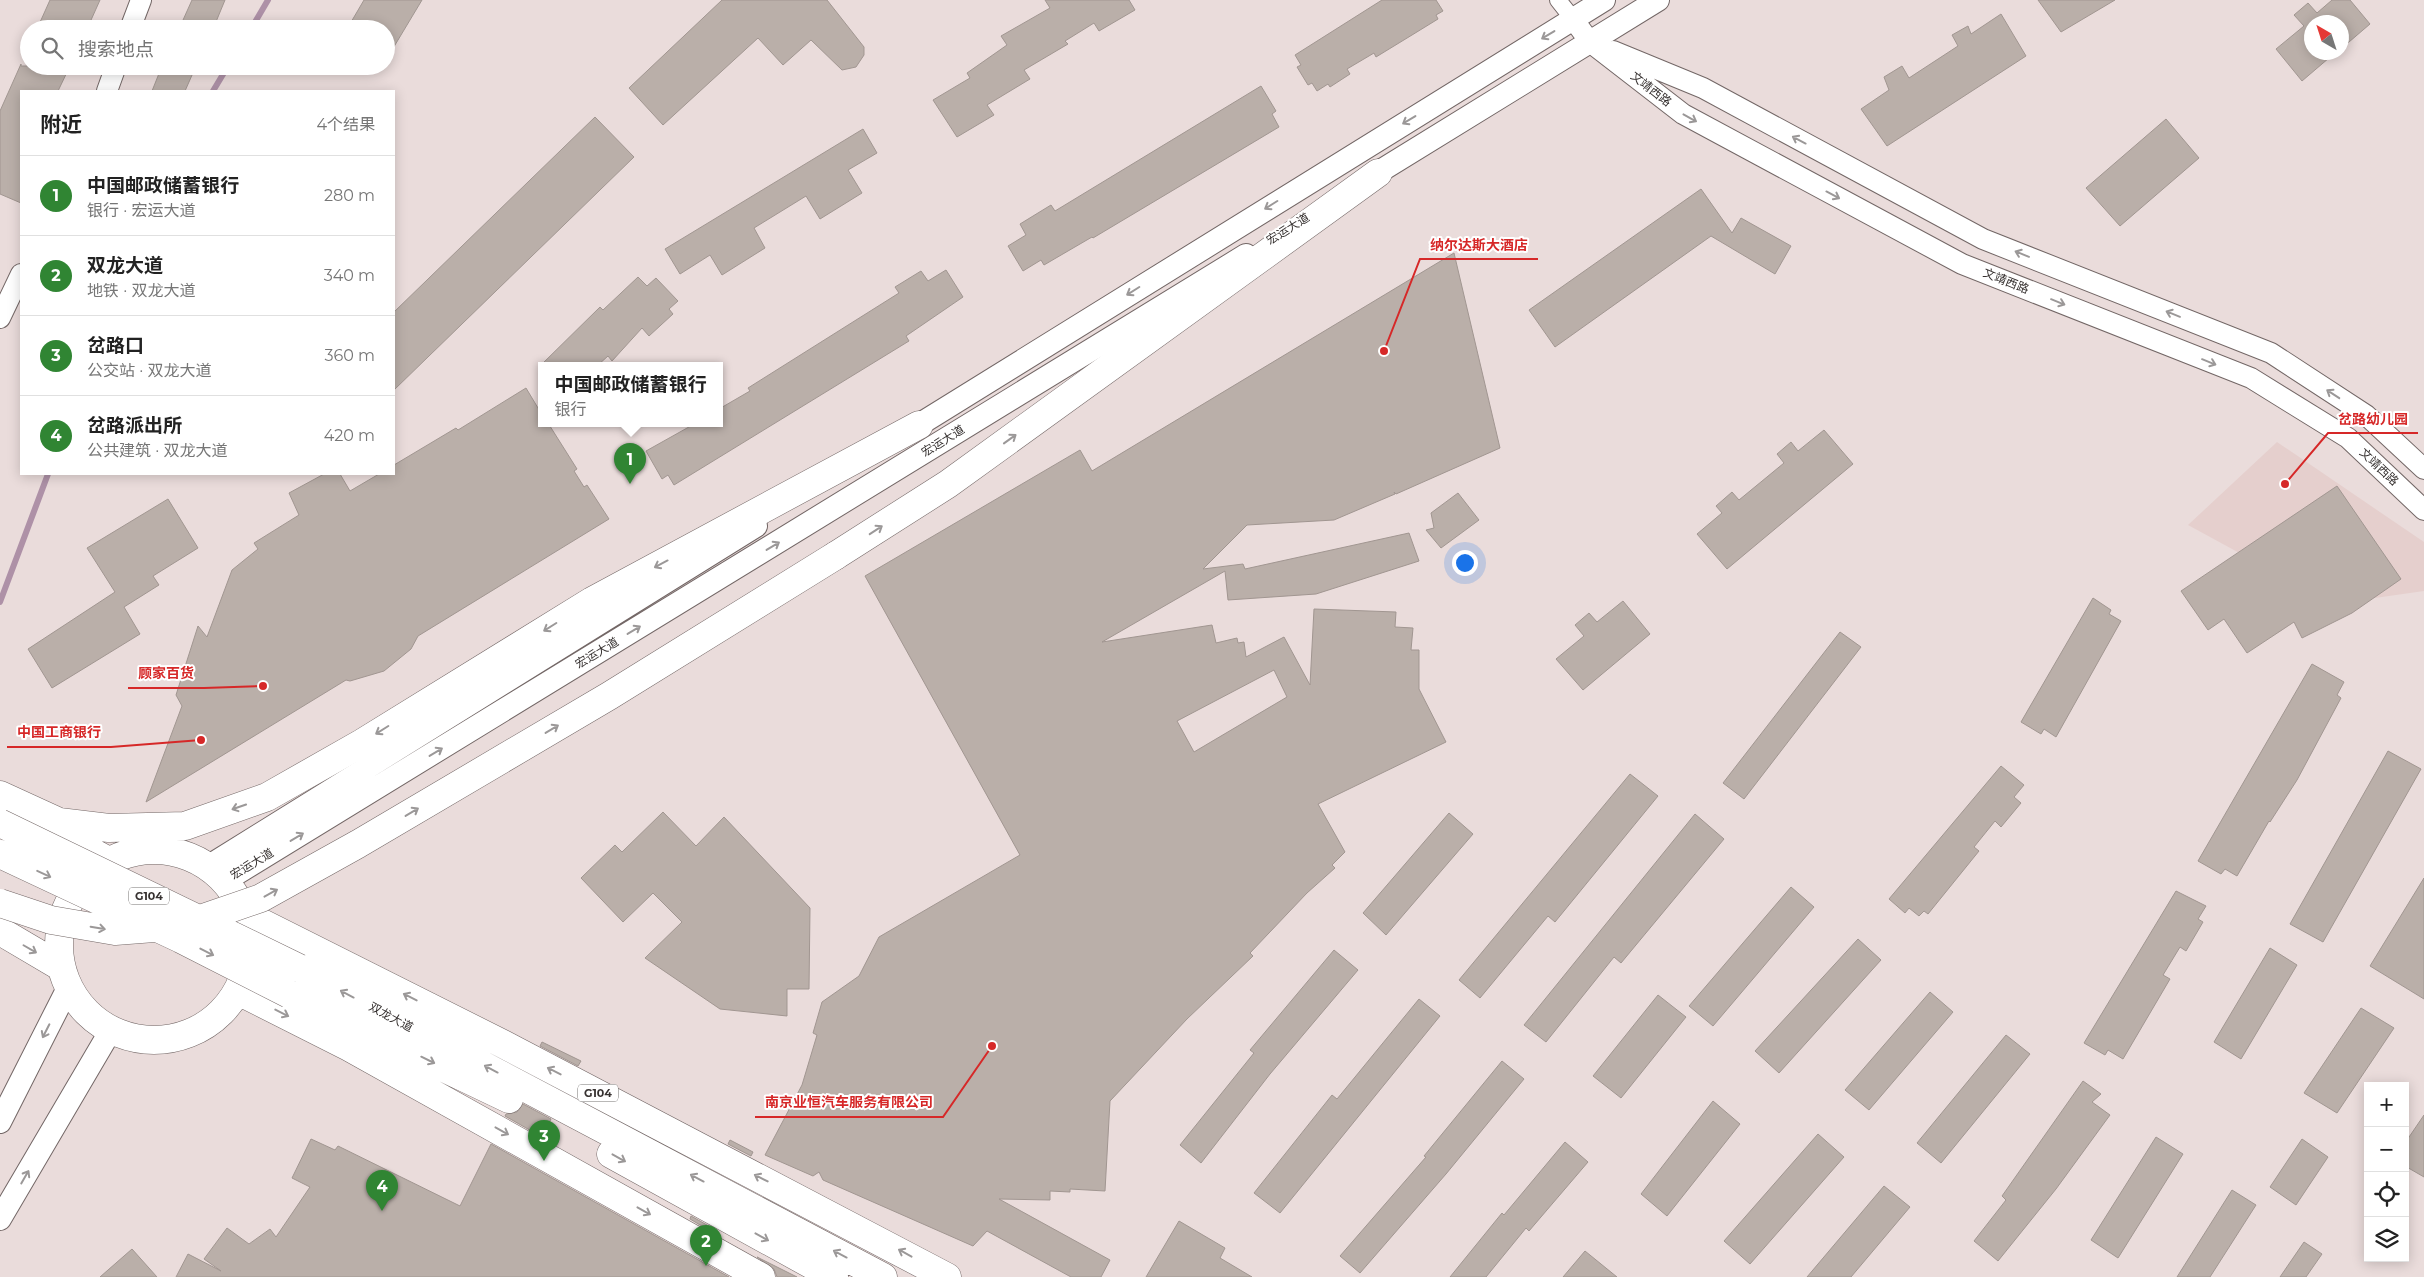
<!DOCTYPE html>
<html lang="zh">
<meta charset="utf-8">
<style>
body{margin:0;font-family:Montserrat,"Noto Sans SC",sans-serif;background:#f2f2f2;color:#222}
.controls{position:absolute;right:15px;bottom:15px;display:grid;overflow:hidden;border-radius:0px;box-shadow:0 2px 12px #0003}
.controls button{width:45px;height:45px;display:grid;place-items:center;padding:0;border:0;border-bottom:1px solid #e0e0e0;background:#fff;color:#222;font:25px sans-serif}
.compass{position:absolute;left:2304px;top:15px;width:45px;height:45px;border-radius:50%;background:#fff;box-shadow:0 2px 12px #0003;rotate:321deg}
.you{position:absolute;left:1464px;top:562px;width:18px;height:18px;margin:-12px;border:4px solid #fff;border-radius:50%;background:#1a73e8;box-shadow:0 0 0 8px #1a73e833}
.badge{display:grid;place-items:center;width:32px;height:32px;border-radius:50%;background:#308533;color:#fff;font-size:16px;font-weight:700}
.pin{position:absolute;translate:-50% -41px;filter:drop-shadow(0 1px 2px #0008)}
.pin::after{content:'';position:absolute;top:26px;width:18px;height:15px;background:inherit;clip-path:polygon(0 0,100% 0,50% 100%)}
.popup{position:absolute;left:538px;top:362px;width:185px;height:65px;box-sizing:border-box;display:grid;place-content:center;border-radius:0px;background:#fff;filter:drop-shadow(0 1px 4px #0005);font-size:16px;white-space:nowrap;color:#767676}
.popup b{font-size:19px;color:#222}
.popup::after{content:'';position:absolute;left:50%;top:100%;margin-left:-10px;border:10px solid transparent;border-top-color:#fff}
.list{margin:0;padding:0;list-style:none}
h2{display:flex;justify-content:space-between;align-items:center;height:65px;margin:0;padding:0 20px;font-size:21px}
h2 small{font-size:16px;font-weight:400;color:#767676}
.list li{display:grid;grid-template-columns:32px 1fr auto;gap:15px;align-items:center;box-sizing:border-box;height:80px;padding:0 20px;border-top:1px solid #e0e0e0}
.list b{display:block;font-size:19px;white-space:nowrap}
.list p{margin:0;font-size:16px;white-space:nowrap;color:#767676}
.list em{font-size:16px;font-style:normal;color:#767676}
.icon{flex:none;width:28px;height:28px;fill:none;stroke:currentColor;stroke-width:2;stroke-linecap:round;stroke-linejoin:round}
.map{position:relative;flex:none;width:2424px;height:1277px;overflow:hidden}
.search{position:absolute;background:#fff;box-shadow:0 2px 12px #0003;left:20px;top:20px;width:375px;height:55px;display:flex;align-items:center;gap:12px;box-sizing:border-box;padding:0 18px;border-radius:28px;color:#767676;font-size:19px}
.panel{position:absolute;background:#fff;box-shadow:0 2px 12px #0003;left:20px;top:90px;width:375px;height:385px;border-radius:0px}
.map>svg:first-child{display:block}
.built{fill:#e5cfcd}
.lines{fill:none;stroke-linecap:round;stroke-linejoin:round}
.stream{stroke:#ae91a7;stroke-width:6}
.building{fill:#baafa9;stroke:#a19691;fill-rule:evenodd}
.minor-casing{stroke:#736766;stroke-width:18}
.tertiary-casing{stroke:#736766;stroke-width:22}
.secondary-casing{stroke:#736766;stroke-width:24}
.trunk-casing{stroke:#736766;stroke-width:29}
.minor{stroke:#fff;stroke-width:16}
.tertiary{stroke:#fff;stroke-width:20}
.secondary{stroke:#fff;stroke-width:22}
.trunk{stroke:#fff;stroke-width:28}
.trunk-bridge-casing{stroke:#736766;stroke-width:29;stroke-linecap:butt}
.trunk-bridge{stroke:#fff;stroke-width:28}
.oneway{stroke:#9b9898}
.labels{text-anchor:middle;stroke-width:4;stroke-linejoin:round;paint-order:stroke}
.shield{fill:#fff;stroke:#73706f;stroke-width:1}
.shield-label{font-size:11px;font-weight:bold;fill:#373231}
.street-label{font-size:12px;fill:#373231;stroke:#fff}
.leader{fill:none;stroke:#d62828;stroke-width:2}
.callout-dot{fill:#d62828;stroke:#fff;stroke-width:2}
.callout-label{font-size:14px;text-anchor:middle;font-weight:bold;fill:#d62828;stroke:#fff;stroke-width:4;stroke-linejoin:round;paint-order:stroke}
</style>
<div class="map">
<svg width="2424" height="1277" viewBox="0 0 2424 1277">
<rect width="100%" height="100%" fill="#eadcdb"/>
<path class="built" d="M2277,442L2424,542V591L2333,604L2188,525Z"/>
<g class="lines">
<path class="stream" d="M251,29L268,0
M213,91L228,66
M0,602L48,474"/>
</g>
<path class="building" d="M50,0H100L87,29H37Z
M192,0H225L213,29H179Z
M364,0H422L386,60V29H347Z
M722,0H827L864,47V55L856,67L842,70L811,40L783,65L758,38L663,125L629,88Z
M1045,0H1129L1135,10L1099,31L1094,23L1065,41L1068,44L1024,70L1030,79L987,105L994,115L957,137L933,100L970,78L967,73L1007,45L1001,36L1050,8Z
M1382,0H1436L1443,11L1436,15L1438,19L1412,35L1376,57L1374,53L1347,69L1350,74L1330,87L1328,84L1317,91L1312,83L1308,85L1297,67L1301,65L1295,55Z
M2038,0H2115L2061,32Z
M2332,0H2350L2370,24L2342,48V22H2312V52H2336L2302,81L2276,49L2304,26L2294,15L2308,3L2317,13Z
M2001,14L2026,56L1887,146L1861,109L1889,90L1884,77L1902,66L1909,78L1958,46L1952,35L1968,26L1971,34Z
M21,64V66H70L58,91H21V203L0,194V111Z
M162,66H196L185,91H152Z
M1261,86L1276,111L1272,114L1279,127L1093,238L1092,237L1044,265L1041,260L1023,271L1008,246L1026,235L1020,224L1051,205L1055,211Z
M595,117L634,157L394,390V312Z
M2166,119L2199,158L2120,226L2086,188Z
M863,129L877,153L848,170L862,193L820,219L806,196L754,228L765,248L722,275L710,255L680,274L665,249Z
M1701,189L1732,233L1741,218L1791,246L1775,274L1711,236L1555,347L1529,310Z
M1454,253L1500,448L1396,494L1394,492L1395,494L1334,520L1247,525L1203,569L1243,564L1245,569L1409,533L1419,561L1316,594L1228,600L1225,571L1102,642L1212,625L1216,643L1237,638L1238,643L1244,642L1246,657L1284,637L1310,685L1314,609L1396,612L1395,627L1413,628L1411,650H1419V689L1446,742L1318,804L1345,852L1332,865L1335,868L1307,893L1250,953L1253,956L1187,1019L1110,1101L1105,1191L1070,1189V1192L1050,1191V1200L999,1199L1110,1260L1101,1277H1071L987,1231L973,1246L823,1180L819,1172L813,1176L765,1155L802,1085L817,1035L813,1033L822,1002L859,976L879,937L1020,855L865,576L1080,450L1092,471ZM1274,670L1287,697L1194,752L1177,721Z
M946,270L963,297L906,336L909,341L674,485L668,475L662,479L646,451L696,423H719V409L750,391L748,388L899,293L895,287L921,271L928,281Z
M638,277L647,286L656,278L678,301L669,309L673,314L649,336L642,328L612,361L608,356L598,365H541L600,307L603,310Z
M526,388L541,413V423H548L577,469L574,471L584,487L587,485L609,519L418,636L411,649L384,671L350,681L346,680L146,802L182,706L176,695L198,626L207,637L232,570L258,549L254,543L299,515L289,493L324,474H340L350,491L379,474H394V465L456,428L458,430Z
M1824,430L1853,464L1727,569L1697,534L1722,513L1716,506L1732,492L1739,500L1784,463L1777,454L1791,442L1798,451Z
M2337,486L2401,579L2352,613L2302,638L2294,622L2247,653L2224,619L2208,630L2181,591Z
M1458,493L1479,520L1441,548L1426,530L1434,528L1431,513Z
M168,499L198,548L153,576L159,585L124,607L140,634L52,688L28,649L115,592L87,548Z
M2093,598L2111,610L2109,614L2121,621L2056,737L2044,729L2041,734L2021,722Z
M1623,601L1650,634L1583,690L1556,659L1584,636L1575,625L1589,613L1597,622Z
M1840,632L1861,647L1744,799L1723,783Z
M2312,664L2344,682L2337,695L2341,698L2297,780L2270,822L2269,821L2237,876L2225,869L2221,874L2198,861Z
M2388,751L2421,769L2323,942L2290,924Z
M2001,766L2024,785L2014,797L2021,803L2001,827L1995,821L1974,847L1979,851L1928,914L1924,911L1919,916L1909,908L1905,913L1889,899Z
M1630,774L1658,796L1555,922L1548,916L1480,998L1459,980Z
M663,812L696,846L724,817L810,908L809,989H787V1016L720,1009L645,958L682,922L653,893L623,922L581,878L615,845L622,852Z
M1449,813L1473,834L1386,935L1363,913Z
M1695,814L1724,839L1621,963L1614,957L1546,1042L1524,1025Z
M2424,878V999L2370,966Z
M1791,887L1814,907L1713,1026L1689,1006Z
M2176,891L2206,906L2198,919L2203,922L2186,951L2180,947L2163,975L2170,979L2123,1059L2108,1050L2105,1055L2084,1043Z
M1858,939L1881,960L1779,1073L1755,1051Z
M2270,948L2297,965L2241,1059L2214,1042Z
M1334,950L1358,970L1270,1074L1201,1163L1180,1145L1254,1053L1250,1050Z
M1930,992L1953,1012L1869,1110L1845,1090Z
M1658,995L1686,1017L1621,1098L1593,1076Z
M1419,999L1440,1016L1280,1213L1254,1193L1332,1095L1337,1099Z
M2361,1008L2394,1028L2337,1113L2304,1093Z
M2006,1035L2030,1054L1941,1163L1917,1143Z
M542,1042L581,1061L578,1066L540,1046Z
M1502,1061L1524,1079L1446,1174L1360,1273L1340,1256L1426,1157L1424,1156Z
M2083,1081L2101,1094L2092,1102L2110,1115L2056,1189L1998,1261L1974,1241L2006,1200L2002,1196Z
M1713,1101L1740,1124L1667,1216L1641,1194Z
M523,1104L551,1119L542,1137L505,1116L506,1114L517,1112Z
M2424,1115V1177L2405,1166V1143Z
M1818,1134L1844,1157L1750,1264L1724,1241Z
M2156,1137L2183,1154L2118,1258L2091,1240Z
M311,1139L335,1150L338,1146L460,1206L491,1144L729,1277H176L188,1254L221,1271L204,1259L227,1228L249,1244L270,1229L276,1237L310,1187L292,1178Z
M2302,1139L2328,1157L2296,1205L2270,1187Z
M730,1140L753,1152L751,1156L728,1144Z
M1565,1142L1588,1162L1529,1231L1526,1228L1486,1277H1450L1502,1213L1504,1215Z
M1884,1186L1910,1207L1851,1277H1807Z
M2232,1190L2256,1205L2210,1277H2177Z
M691,1216L714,1229L712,1232L690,1219Z
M1179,1221L1225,1248L1220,1258L1252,1277H1146Z
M2304,1242L2322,1254L2306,1277H2280Z
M132,1249L157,1277H100Z
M1585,1251L1617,1277H1563Z
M757,1257L797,1277H777L774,1269Z"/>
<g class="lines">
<defs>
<path id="minor" d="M1558,0L1573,19"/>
<path id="tertiary" d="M1573,19L1590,42L1683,114L1962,264L2251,378L2348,438L2424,510
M130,29L141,0
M1613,51L1703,88L1983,239L2271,353L2366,415L2424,469
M107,91L116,66
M0,318L21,274"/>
<path id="secondary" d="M1364,181L1658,0
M904,434L1604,0
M209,866L756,526
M226,880L1246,255
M0,1122L68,988
M0,1219L111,1030"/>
<path id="trunk" d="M835,556L948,484L1378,173
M0,795L59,822L109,828L185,826L267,797L362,743L592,601L919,425
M41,825L109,861
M59 945a95 95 0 1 1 190 0a95 95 0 1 1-190 0Z
M246,915L503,1044L947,1277
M0,931L61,967
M299,968L883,1277
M238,991L349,1047L761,1277
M289,994L509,1099
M611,1154L834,1277"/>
</defs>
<use href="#minor" class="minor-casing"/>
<use href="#tertiary" class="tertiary-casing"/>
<use href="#secondary" class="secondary-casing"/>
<use href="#trunk" class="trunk-casing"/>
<use href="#minor" class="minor"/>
<use href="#tertiary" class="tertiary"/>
<use href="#secondary" class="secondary"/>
<use href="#trunk" class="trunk"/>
<defs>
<path id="trunk-bridge" d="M0,823L299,968
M0,854L181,939L289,994
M0,903L51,920L115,931L180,926L261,898L358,844L609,696L835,556"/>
</defs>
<use href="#trunk-bridge" class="trunk-bridge-casing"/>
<use href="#trunk-bridge" class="trunk-bridge"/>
</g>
<defs><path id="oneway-shaft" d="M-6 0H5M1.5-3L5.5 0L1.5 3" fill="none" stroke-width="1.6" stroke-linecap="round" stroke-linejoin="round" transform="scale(1.25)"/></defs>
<g class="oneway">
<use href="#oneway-shaft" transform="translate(1548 35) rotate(149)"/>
<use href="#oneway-shaft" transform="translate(1690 118) rotate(29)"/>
<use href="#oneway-shaft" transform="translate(1409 120) rotate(149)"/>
<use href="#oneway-shaft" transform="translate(1799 140) rotate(-152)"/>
<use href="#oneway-shaft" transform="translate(1833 195) rotate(28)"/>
<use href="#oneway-shaft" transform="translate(1271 205) rotate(148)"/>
<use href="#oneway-shaft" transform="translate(2022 254) rotate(-158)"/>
<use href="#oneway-shaft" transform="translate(1133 291) rotate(148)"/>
<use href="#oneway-shaft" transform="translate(2058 302) rotate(22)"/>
<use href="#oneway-shaft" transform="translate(2173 314) rotate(-158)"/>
<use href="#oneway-shaft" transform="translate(2209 362) rotate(22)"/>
<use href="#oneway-shaft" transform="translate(2333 394) rotate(-147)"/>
<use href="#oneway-shaft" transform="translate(1010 439) rotate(-36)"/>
<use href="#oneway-shaft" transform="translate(876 530) rotate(-33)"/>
<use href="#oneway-shaft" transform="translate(773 546) rotate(-31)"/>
<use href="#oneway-shaft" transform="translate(661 564) rotate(152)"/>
<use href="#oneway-shaft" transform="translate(550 627) rotate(148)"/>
<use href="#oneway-shaft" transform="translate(634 630) rotate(-31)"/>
<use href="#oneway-shaft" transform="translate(552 729) rotate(-31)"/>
<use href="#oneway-shaft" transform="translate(382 730) rotate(148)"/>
<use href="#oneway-shaft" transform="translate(436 752) rotate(-31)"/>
<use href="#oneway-shaft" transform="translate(239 807) rotate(161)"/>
<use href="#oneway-shaft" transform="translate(412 812) rotate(-31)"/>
<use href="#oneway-shaft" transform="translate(297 837) rotate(-31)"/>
<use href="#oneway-shaft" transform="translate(44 874) rotate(25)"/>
<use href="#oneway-shaft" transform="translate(271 893) rotate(-29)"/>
<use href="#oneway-shaft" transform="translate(98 928) rotate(10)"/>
<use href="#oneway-shaft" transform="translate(30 949) rotate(30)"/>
<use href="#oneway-shaft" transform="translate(207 952) rotate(27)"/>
<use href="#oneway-shaft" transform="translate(347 994) rotate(-152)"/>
<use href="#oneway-shaft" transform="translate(410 997) rotate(-153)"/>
<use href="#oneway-shaft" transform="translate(282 1013) rotate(27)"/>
<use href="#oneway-shaft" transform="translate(46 1031) rotate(117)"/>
<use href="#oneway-shaft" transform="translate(428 1060) rotate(26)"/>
<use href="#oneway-shaft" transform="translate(491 1069) rotate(-152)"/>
<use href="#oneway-shaft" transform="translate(554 1071) rotate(-153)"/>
<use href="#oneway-shaft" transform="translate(502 1131) rotate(29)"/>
<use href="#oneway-shaft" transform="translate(619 1158) rotate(29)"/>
<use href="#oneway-shaft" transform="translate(25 1177) rotate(-60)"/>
<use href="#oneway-shaft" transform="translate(697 1178) rotate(-152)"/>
<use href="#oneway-shaft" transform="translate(761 1178) rotate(-153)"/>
<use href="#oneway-shaft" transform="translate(644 1211) rotate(29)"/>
<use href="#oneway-shaft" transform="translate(762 1237) rotate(29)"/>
<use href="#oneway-shaft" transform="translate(905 1253) rotate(-151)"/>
<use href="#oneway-shaft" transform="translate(840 1254) rotate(-152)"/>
</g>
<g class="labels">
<g class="shield">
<rect x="129" y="887.5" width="40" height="17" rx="4"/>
<rect x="578" y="1084.5" width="40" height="17" rx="4"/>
</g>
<g class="shield-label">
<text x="149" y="900">G104</text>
<text x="598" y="1097">G104</text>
</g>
<g class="street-label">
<text transform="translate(1651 89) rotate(38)" y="4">文靖西路</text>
<text transform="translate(1288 229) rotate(-32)" y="4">宏运大道</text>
<text transform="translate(2006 281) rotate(22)" y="4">文靖西路</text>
<text transform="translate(943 441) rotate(-32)" y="4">宏运大道</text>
<text transform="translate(2379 467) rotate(43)" y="4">文靖西路</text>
<text transform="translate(597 653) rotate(-31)" y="4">宏运大道</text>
<text transform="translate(252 864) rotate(-31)" y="4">宏运大道</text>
<text transform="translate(391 1017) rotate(28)" y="4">双龙大道</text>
</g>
</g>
<path class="leader" d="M1384 351L1420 259H1538M2285 484L2328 433H2418M263 686L204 688H128M201 740L111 747H7M992 1046L943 1117H755"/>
<g class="callout-dot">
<circle cx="1384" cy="351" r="5"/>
<circle cx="2285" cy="484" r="5"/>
<circle cx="263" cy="686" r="5"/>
<circle cx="201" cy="740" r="5"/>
<circle cx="992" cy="1046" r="5"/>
</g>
<g class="callout-label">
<text x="1479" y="250">纳尔达斯大酒店</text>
<text x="2373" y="424">岔路幼儿园</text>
<text x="166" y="678">顾家百货</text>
<text x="59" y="737">中国工商银行</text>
<text x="849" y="1107">南京业恒汽车服务有限公司</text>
</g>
</svg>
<div class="controls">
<button>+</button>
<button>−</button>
<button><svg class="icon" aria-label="locate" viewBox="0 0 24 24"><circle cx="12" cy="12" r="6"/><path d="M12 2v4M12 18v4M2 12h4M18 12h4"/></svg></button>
<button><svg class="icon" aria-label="layers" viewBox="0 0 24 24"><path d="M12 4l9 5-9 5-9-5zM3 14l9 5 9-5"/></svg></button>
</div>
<svg class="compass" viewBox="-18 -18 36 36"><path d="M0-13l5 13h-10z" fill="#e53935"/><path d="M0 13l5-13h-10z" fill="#767676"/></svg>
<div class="you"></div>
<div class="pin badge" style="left:630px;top:484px">1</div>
<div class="popup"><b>中国邮政储蓄银行</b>银行</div>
<div class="pin badge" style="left:706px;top:1266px">2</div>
<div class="pin badge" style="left:544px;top:1161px">3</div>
<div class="pin badge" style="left:382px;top:1211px">4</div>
<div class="search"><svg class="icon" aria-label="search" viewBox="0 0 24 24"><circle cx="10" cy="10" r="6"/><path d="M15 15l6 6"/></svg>搜索地点</div>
<section class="panel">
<h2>附近<small>4个结果</small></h2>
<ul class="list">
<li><span class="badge">1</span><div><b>中国邮政储蓄银行</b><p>银行 · 宏运大道</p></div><em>280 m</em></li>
<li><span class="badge">2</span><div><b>双龙大道</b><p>地铁 · 双龙大道</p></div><em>340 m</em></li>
<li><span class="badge">3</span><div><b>岔路口</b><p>公交站 · 双龙大道</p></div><em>360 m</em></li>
<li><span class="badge">4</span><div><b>岔路派出所</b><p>公共建筑 · 双龙大道</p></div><em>420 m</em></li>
</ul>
</section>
</div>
